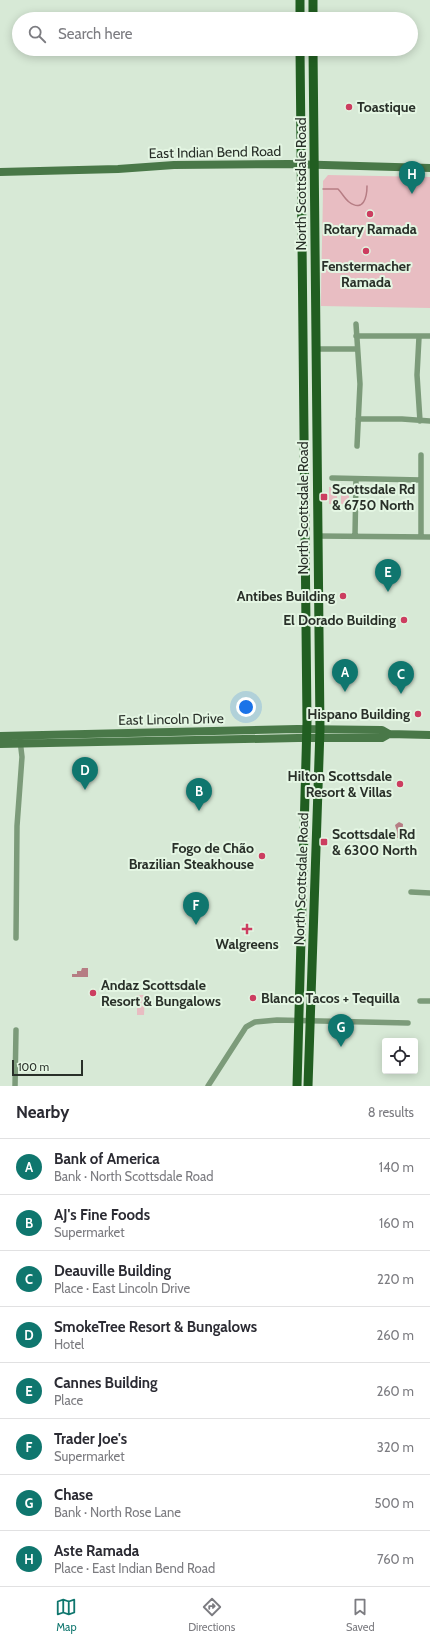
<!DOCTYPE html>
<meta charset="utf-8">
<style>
body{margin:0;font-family:Cabin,sans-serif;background:#f7f7f7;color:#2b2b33}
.controls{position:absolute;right:12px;bottom:12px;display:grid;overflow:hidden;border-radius:4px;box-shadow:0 2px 10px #0003}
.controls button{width:36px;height:36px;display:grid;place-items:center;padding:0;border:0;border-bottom:1px solid #e1e1e2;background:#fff;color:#2b2b33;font:20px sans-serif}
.scale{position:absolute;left:12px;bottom:10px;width:71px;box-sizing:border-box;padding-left:4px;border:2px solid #293029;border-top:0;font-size:11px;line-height:14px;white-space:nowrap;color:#293029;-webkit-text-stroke:3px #e4f6e3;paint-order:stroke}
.you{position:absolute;left:246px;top:707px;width:14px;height:14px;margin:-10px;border:3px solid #fff;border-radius:50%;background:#1a73e8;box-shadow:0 0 0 6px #1a73e833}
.badge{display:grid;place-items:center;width:26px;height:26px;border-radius:50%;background:#0f766e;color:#fff;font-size:13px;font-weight:700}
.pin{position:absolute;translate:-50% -33px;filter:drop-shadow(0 1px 2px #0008)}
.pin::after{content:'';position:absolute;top:21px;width:14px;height:12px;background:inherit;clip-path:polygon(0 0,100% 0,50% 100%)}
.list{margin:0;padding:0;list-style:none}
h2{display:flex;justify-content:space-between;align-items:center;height:52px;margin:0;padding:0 16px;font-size:17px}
h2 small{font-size:13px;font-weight:400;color:#7c7c81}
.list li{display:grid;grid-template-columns:26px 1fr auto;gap:12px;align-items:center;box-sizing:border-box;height:56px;padding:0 16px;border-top:1px solid #e1e1e2}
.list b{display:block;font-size:15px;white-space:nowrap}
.list p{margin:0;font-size:13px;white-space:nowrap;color:#7c7c81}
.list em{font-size:13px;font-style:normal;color:#7c7c81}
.icon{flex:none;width:22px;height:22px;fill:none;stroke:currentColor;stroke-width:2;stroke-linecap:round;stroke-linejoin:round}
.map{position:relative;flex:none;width:430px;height:1086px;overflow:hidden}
.search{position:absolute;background:#fff;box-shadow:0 2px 10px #0003;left:12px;right:12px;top:12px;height:44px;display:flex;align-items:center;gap:10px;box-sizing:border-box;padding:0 14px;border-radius:22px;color:#7c7c81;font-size:15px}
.sheet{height:500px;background:#fff}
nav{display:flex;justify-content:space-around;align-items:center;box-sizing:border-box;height:56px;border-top:1px solid #e1e1e2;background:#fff;font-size:11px;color:#7c7c81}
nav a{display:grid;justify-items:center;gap:2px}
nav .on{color:#0f766e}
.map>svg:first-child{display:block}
.green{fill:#e8bdc2}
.water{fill:#b67d84}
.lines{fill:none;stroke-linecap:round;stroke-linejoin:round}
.stream{stroke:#b67d84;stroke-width:1.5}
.street{stroke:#7c9b7a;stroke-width:5.5}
.secondary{stroke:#497848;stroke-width:8}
.primary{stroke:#215e21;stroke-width:9}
.poi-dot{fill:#cc3d60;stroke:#e4f6e3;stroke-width:1.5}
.labels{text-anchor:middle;stroke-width:4;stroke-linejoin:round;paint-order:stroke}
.poi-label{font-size:14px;font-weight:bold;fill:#293029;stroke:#e4f6e3;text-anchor:start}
.street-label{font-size:14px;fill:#293029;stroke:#e4f6e3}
</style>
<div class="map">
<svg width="430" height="1086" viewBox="0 0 430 1086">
<rect width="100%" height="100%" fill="#d7e9d6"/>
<path class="green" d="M328,175L430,177V308L321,306C321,264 323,222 323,181Z
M329,487H337V504H329Z
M341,487H349V504H341Z
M137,995H145L144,1015H137Z"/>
<path class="water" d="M399,822L403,824L402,838L400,839L396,837C399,832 396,830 395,825Z
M82,968H88V977H72V974H77V971H81Z"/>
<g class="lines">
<path class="stream" d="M323,189H338C342,193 345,199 349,202C364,213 367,196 367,186"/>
<path class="street" d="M356,324L360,384L357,446
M356,336H430
M419,337L417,375L420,421
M316,349H357
M358,419H402L430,421
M421,455V537
M332,478L421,480
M317,536L430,537
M355,536L356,479
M411,892L430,893
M16,938L17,826L22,757L20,740
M420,1001H430
M15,1086L16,1030
M208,1086L246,1027L255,1022L277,1020L408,1023"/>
<path class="secondary" d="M0,172L118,169L174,165L289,164L430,168
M0,736L297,729L382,730L389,734L430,735
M0,744L298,738H382L389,734"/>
<path class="primary" d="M300,0V19
M313,0V19
M297,1086L307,722L300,49
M308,1086L320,729L313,49"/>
</g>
<g class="poi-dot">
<circle cx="349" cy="107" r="4"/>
<circle cx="370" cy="214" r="4"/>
<circle cx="366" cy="251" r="4"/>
<rect x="320" y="493" width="8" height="8" rx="2"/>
<circle cx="343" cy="596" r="4"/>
<circle cx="404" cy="620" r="4"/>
<circle cx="418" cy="714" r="4"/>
<circle cx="400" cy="784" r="4"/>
<rect x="320" y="838" width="8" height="8" rx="2"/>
<circle cx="262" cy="856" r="4"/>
<path d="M245 923h4v4h4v4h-4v4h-4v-4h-4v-4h4z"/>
<circle cx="93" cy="993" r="4"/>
<circle cx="253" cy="998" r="4"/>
</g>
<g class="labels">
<g class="poi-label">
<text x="357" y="112">Toastique</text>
<text x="370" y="234" text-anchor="middle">Rotary Ramada</text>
<text x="366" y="271" text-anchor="middle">Fenstermacher<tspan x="366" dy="16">Ramada</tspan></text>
<text x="332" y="494">Scottsdale Rd<tspan x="332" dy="16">&amp; 6750 North</tspan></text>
<text x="335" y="601" text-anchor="end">Antibes Building</text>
<text x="396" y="625" text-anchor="end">El Dorado Building</text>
<text x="410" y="719" text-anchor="end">Hispano Building</text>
<text x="392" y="781" text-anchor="end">Hilton Scottsdale<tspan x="392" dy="16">Resort &amp; Villas</tspan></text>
<text x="332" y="839">Scottsdale Rd<tspan x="332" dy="16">&amp; 6300 North</tspan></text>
<text x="254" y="853" text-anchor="end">Fogo de Chão<tspan x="254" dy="16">Brazilian Steakhouse</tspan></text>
<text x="247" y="949" text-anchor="middle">Walgreens</text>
<text x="101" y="990">Andaz Scottsdale<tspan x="101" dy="16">Resort &amp; Bungalows</tspan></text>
<text x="261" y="1003">Blanco Tacos + Tequilla</text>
</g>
<g class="street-label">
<text transform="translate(215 152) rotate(-1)" y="5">East Indian Bend Road</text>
<text transform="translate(301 184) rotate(-90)" y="5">North Scottsdale Road</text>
<text transform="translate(303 508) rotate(-90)" y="5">North Scottsdale Road</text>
<text transform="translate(171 719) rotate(-1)" y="5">East Lincoln Drive</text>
<text transform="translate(301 879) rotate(-88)" y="5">North Scottsdale Road</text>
</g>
</g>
</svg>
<div class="controls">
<button><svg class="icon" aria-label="locate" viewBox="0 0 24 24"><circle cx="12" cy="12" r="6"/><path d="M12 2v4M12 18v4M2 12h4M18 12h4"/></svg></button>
</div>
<div class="scale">100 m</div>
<div class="you"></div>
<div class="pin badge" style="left:345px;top:692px">A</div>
<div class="pin badge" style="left:199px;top:811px">B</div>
<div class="pin badge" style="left:401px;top:694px">C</div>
<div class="pin badge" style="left:85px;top:790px">D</div>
<div class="pin badge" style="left:388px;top:592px">E</div>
<div class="pin badge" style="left:196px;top:925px">F</div>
<div class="pin badge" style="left:341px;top:1047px">G</div>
<div class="pin badge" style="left:412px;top:194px">H</div>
<div class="search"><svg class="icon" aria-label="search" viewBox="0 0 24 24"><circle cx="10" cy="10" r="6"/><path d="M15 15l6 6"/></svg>Search here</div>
</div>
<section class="sheet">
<h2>Nearby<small>8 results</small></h2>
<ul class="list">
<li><span class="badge">A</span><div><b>Bank of America</b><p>Bank · North Scottsdale Road</p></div><em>140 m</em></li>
<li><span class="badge">B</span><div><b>AJ's Fine Foods</b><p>Supermarket</p></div><em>160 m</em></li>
<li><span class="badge">C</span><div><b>Deauville Building</b><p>Place · East Lincoln Drive</p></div><em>220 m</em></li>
<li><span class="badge">D</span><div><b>SmokeTree Resort &amp; Bungalows</b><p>Hotel</p></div><em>260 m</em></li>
<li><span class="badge">E</span><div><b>Cannes Building</b><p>Place</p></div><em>260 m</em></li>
<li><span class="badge">F</span><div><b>Trader Joe's</b><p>Supermarket</p></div><em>320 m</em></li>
<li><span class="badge">G</span><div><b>Chase</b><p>Bank · North Rose Lane</p></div><em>500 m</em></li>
<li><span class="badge">H</span><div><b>Aste Ramada</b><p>Place · East Indian Bend Road</p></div><em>760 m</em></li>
</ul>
</section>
<nav>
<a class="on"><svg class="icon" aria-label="map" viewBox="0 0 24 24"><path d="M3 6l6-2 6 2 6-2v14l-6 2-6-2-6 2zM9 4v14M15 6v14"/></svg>Map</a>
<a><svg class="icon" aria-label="directions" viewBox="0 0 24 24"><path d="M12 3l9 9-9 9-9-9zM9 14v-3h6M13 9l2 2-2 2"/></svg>Directions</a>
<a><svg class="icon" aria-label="saved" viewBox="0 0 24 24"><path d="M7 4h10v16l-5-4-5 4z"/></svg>Saved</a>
</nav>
